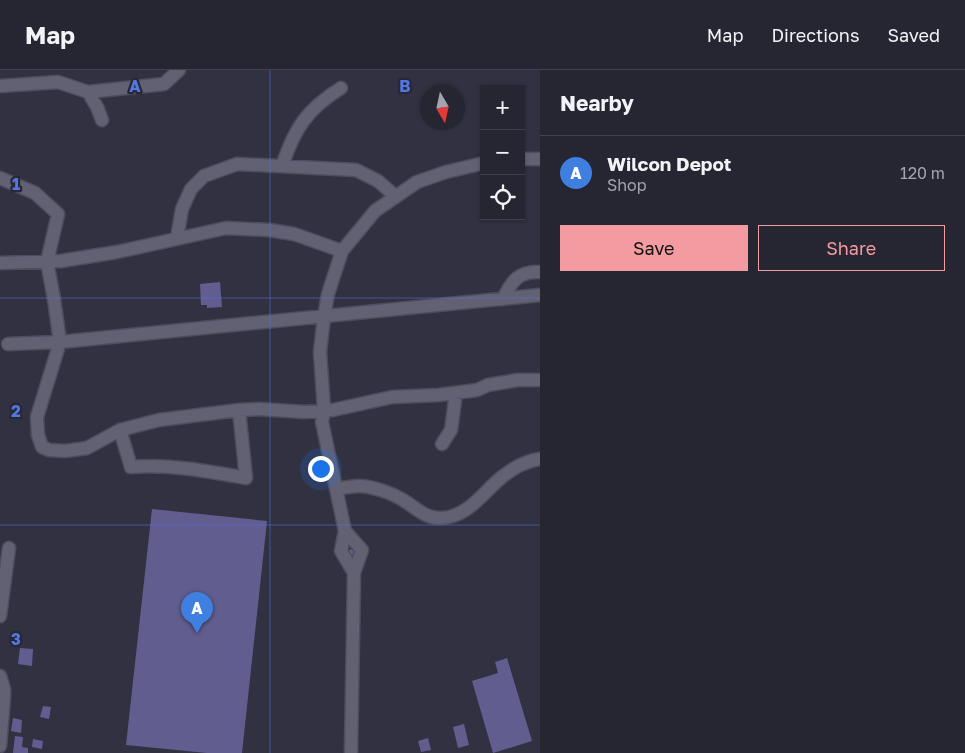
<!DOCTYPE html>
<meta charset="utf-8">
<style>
body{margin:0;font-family:"Golos Text",sans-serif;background:#2e2d3a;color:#f1f3f6}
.controls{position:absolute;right:15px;top:15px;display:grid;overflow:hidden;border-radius:0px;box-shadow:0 1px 4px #0004}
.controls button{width:45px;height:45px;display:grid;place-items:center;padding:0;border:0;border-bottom:1px solid #42424d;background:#262532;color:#f1f3f6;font:25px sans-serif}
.compass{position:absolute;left:420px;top:15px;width:45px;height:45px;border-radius:50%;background:#262532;box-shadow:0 1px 4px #0004;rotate:171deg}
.you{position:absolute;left:320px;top:398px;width:18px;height:18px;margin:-12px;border:4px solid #fff;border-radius:50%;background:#1a73e8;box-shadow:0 0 0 8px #1a73e833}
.badge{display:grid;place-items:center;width:32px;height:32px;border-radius:50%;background:#f49aa1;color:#fff;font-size:16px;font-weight:700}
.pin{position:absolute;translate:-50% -41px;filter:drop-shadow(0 1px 2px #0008)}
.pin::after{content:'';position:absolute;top:26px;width:18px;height:15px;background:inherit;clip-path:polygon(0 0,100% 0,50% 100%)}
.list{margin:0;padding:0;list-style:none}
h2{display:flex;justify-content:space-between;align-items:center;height:65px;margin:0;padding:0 20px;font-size:21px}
h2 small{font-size:16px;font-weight:400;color:#a4a5ac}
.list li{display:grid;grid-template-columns:32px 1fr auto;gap:15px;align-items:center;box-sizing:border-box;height:75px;padding:0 20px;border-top:1px solid #42424d}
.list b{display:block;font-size:19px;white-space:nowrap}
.list p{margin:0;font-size:16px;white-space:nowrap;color:#a4a5ac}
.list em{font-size:16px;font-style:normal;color:#a4a5ac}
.actions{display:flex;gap:10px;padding:15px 20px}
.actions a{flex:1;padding:11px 0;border:1px solid #f49aa1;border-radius:0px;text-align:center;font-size:18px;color:#f49aa1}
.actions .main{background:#f49aa1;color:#111}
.icon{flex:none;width:28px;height:28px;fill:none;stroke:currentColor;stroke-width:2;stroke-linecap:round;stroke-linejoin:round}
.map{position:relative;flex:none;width:540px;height:683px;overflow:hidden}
header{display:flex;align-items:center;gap:30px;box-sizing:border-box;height:70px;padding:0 25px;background:#262532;border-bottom:1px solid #42424d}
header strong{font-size:24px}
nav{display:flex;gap:28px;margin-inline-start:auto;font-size:18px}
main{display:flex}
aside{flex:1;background:#262532}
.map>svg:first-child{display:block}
.building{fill:#615d8f}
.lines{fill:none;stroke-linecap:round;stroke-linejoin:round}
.minor-casing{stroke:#4e4d5b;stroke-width:15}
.minor{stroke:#616173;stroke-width:12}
.grid{fill:none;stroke:#5277e1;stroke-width:1;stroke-opacity:0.55}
.grid-label{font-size:16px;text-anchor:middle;font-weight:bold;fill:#5277e1;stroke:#282737;stroke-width:4.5;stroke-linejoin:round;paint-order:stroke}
</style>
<header>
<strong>Map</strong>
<nav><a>Map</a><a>Directions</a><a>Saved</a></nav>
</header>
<main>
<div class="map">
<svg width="540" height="683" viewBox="0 0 540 683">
<rect width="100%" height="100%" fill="#323142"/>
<path class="building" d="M220,212L222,237L207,238V235H201L200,214Z
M152,439L267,451L242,683H207L126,675Z
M354,479L355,487L348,488L347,480Z
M20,578L33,579L32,596L18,594Z
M507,588L532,671L493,683L472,611L498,603L495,592Z
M43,636L51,637L49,649L40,647Z
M13,648L22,650L21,663L11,661Z
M464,654L469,675L458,678L453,657Z
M15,666L23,667L22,677L28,678V683H13Z
M428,668L431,680L421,682L418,671Z
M33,669L43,671L42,679L32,677Z"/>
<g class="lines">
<defs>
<path id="minor" d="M0,16L58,12L88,22L164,14L179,0
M88,22L97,37L102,50
M521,89H540
M282,96C295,58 306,40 341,18
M0,108L35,123L58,144L47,192L54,229L60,272L37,347L38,365L42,377L49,380L65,381L87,378L120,360L159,350L239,340
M177,168L182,139L191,119L204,106L237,94L356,100L378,111L395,126
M0,193L61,191L117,182L226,158L269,160L294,164L342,181
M503,229C512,211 518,201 540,202
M8,274L60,272L540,225
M120,360L131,397C171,394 207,401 246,408L239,340L259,339L304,342L333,340L392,327L439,325L477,320L488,315L518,310H540
M442,374L451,360L456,323
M336,419C344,418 352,416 359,416C371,416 392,423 403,430C415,437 424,448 440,448C468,448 483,422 502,407C513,398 526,391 540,389
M345,461L362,480L354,503L351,683
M354,503L341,481L345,461L322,352L324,340L320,282L324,247L328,224L342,181L375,141L417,112L446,102L484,93
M0,546L9,478
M0,606L4,619V626L0,676"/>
</defs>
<use href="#minor" class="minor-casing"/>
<use href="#minor" class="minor"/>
</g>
<path class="grid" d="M270,0V683M0,228H540M0,455H540"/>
<g class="grid-label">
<text x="135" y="22">A</text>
<text x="405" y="22">B</text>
<text x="16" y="120">1</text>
<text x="16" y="347">2</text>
<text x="16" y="575">3</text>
</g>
</svg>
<div class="controls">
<button>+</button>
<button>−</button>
<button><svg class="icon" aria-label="locate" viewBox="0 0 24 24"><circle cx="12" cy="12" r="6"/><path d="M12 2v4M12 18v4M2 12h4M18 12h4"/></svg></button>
</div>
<svg class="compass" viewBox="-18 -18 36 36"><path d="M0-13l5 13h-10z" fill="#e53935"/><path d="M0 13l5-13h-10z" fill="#a4a5ac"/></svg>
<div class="you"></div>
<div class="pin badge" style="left:197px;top:563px;background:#3f7fe0">A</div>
</div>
<aside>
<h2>Nearby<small></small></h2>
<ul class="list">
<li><span class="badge" style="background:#3f7fe0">A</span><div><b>Wilcon Depot</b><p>Shop</p></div><em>120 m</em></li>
</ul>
<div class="actions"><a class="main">Save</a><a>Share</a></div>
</aside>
</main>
